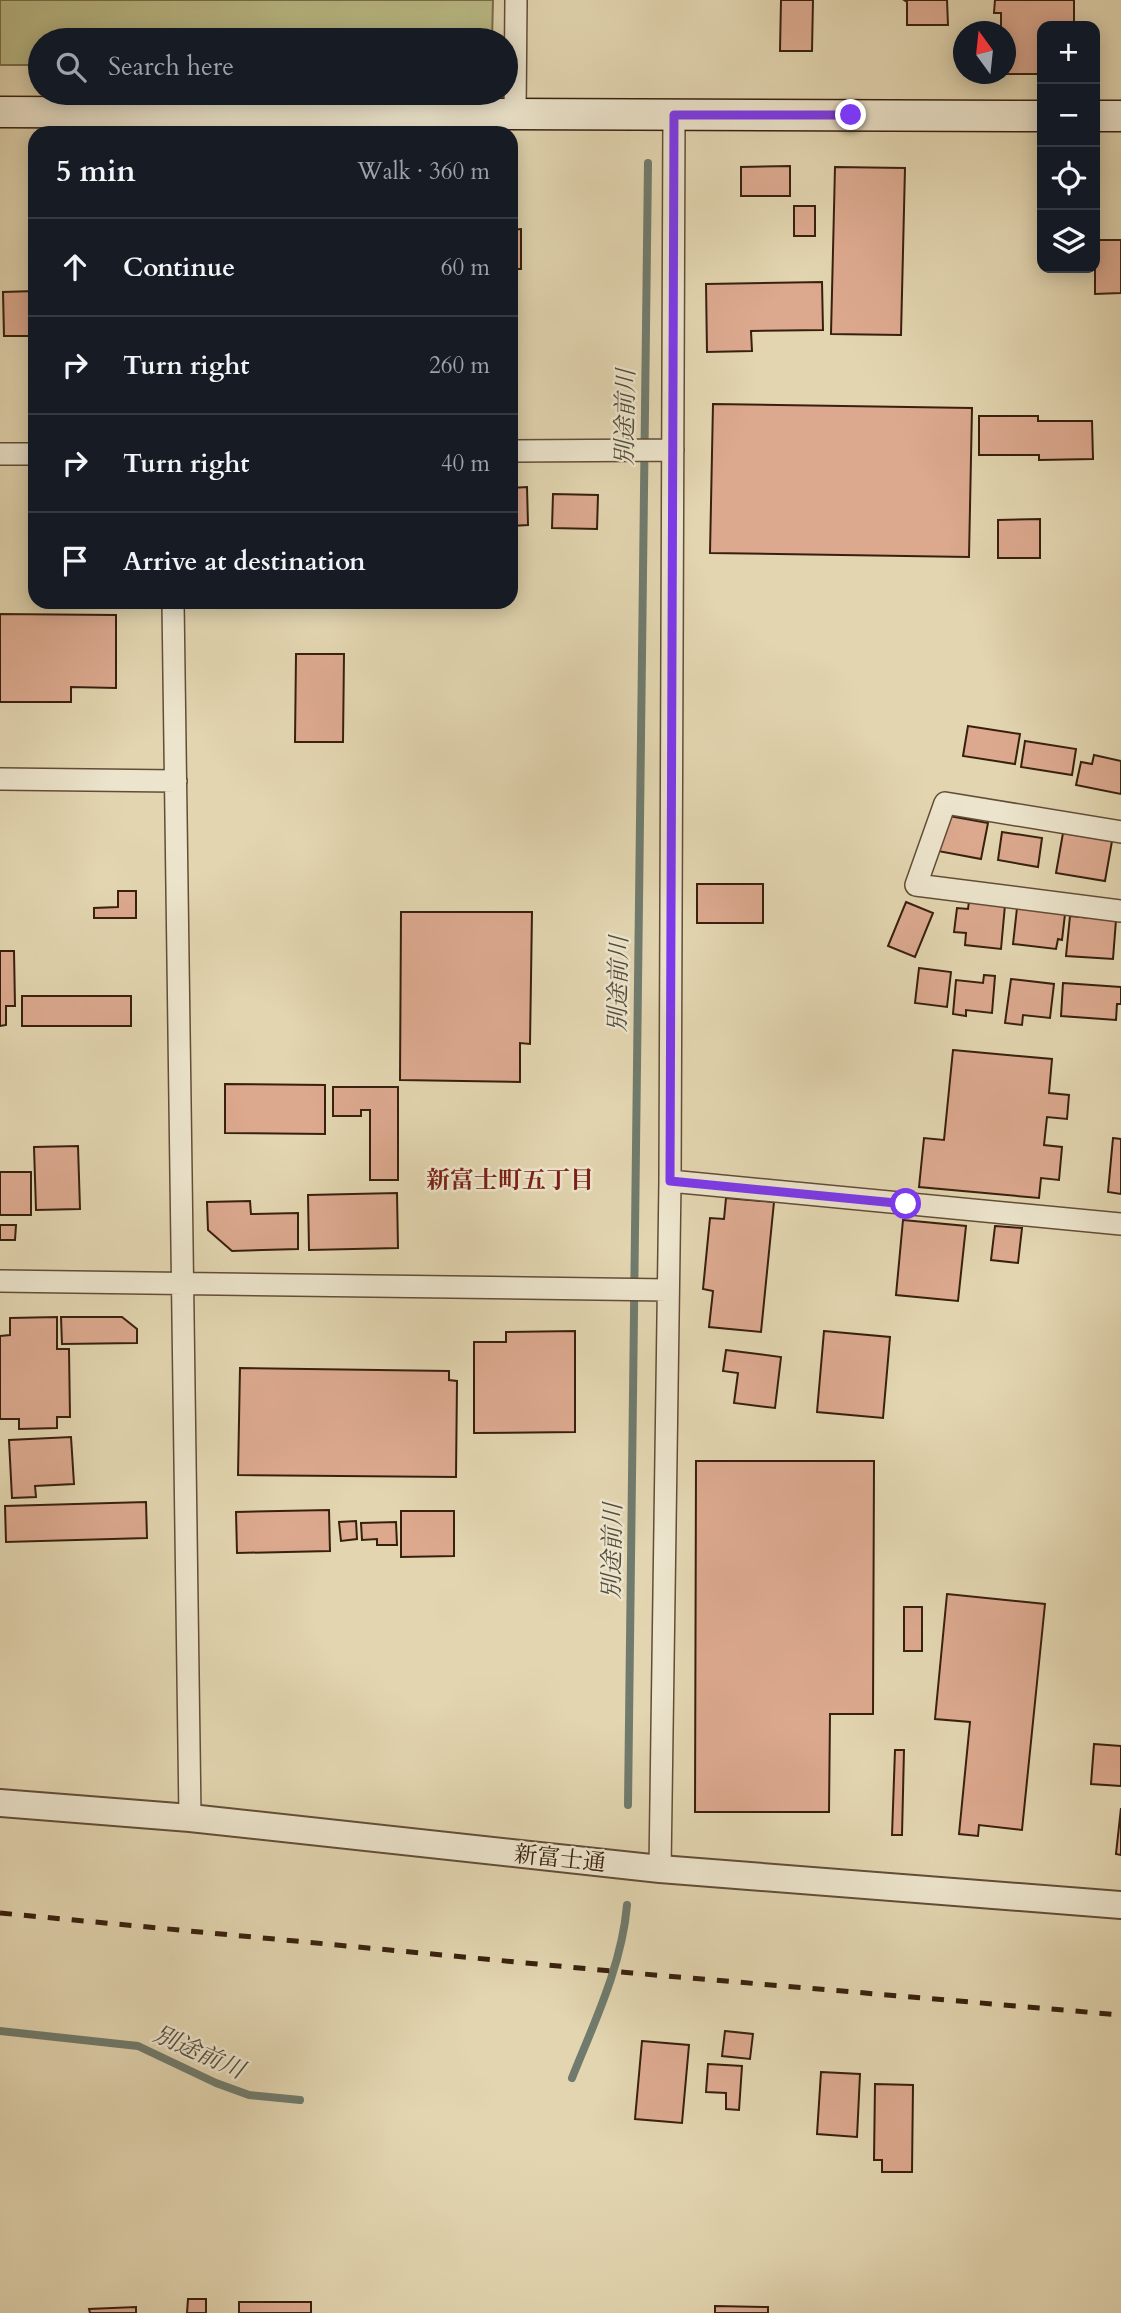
<!DOCTYPE html>
<meta charset="utf-8">
<style>
body{margin:0;font-family:Cardo,"Noto Serif JP",serif;background:#20242c;color:#f1f3f6}
.controls{position:absolute;right:21px;top:21px;display:grid;overflow:hidden;border-radius:14px;box-shadow:0 4px 18px #0003}
.controls button{width:63px;height:63px;display:grid;place-items:center;padding:0;border:0;border-bottom:2px solid #363941;background:#171b24;color:#f1f3f6;font:35px sans-serif}
.compass{position:absolute;left:953px;top:21px;width:63px;height:63px;border-radius:50%;background:#171b24;box-shadow:0 4px 18px #0003;rotate:345deg}
.stop{position:absolute;width:21px;height:21px;margin:-16px;border:5px solid #7c3aed;border-radius:50%;background:#fff}
.stop.end{background:#7c3aed;border-color:#fff;box-shadow:0 2px 7px #0008}
.list{margin:0;padding:0;list-style:none}
h2{display:flex;justify-content:space-between;align-items:center;height:91px;margin:0;padding:0 28px;font-size:30px}
h2 small{font-size:23px;font-weight:400;color:#9ea1a6}
.list li{display:grid;grid-template-columns:46px 1fr auto;gap:21px;align-items:center;box-sizing:border-box;height:98px;padding:0 28px;border-top:2px solid #363941}
.list b{display:block;font-size:26px;white-space:nowrap}
.list em{font-size:23px;font-style:normal;color:#9ea1a6}
.icon{flex:none;width:38px;height:38px;fill:none;stroke:currentColor;stroke-width:2;stroke-linecap:round;stroke-linejoin:round}
.map{position:relative;flex:none;width:1121px;height:2313px;overflow:hidden}
.search{position:absolute;background:#171b24;box-shadow:0 4px 18px #0003;left:28px;top:28px;width:490px;height:77px;display:flex;align-items:center;gap:18px;box-sizing:border-box;padding:0 24px;border-radius:38px;color:#9ea1a6;font-size:26px}
.panel{position:absolute;background:#171b24;box-shadow:0 4px 18px #0003;left:28px;top:126px;width:490px;height:483px;border-radius:21px}
.map>svg:first-child{display:block}
.green{fill:#babb87;stroke:#796e4a;stroke-width:2}
.lines{fill:none;stroke-linecap:round;stroke-linejoin:round}
.stream{stroke:#707b6d;stroke-width:8}
.building{fill:#dca98f;stroke:#38200e;stroke-width:2}
.minor-casing{stroke:#624d36;stroke-width:24}
.tertiary-casing{stroke:#624d36;stroke-width:30}
.secondary-casing{stroke:#38200e;stroke-width:33}
.minor{stroke:#ece4cc;stroke-width:21}
.tertiary{stroke:#ece4cc;stroke-width:26}
.secondary{stroke:#ece4cc;stroke-width:30}
.rail{stroke:#38200e;stroke-width:5;stroke-dasharray:12 12;stroke-linecap:butt}
.route{stroke:#7c3aed;stroke-width:9}
.labels{text-anchor:middle;stroke-width:5;stroke-linejoin:round;paint-order:stroke}
.street-label{font-size:23px;fill:#38200e;stroke:#ece4cc}
.water-label{font-size:24px;font-style:italic;fill:#544e3e;stroke:#ece4cc}
.neighbourhood-label{font-size:24px;font-weight:bold;fill:#7a1f14;stroke:#ece4cc}
</style>
<div class="map">
<svg width="1121" height="2313" viewBox="0 0 1121 2313">
<rect width="100%" height="100%" fill="#e2d5b0"/>
<filter id="stains"><feTurbulence type="fractalNoise" baseFrequency=".00286" numOctaves="4"/><feColorMatrix values="0 0 0 0 .2 0 0 0 0 .09 0 0 0 0 .02 0 0 0 .5 -.17"/></filter>
<radialGradient id="worn" r=".72"><stop offset=".6" stop-color="#630" stop-opacity="0"/><stop offset="1" stop-color="#630" stop-opacity=".3"/></radialGradient>
<path class="green" d="M0,0H493L492,40H40V65H0Z"/>
<g class="lines">
<path class="stream" d="M628,1805L648,163
M0,2031L138,2046L216,2083L249,2095L300,2100
M572,2078C594,2023 622,1965 627,1905"/>
</g>
<path class="building" d="M781,0H813L812,51H780Z
M904,0H947L948,25H907V2Z
M995,0H1074V26H1042V74H1007L1006,32H995V27H1001V13H994Z
M790,166V196H741V167Z
M835,167L905,168L901,335L831,334Z
M794,206H815V236H794Z
M521,229V269H511V230Z
M1095,240H1121V293L1095,294Z
M822,282L823,330L751,331L752,351L707,352L706,284Z
M35,291V336H4L3,292Z
M713,404L972,408L969,557L710,553Z
M979,416H1038V421H1092L1093,459L1039,460V455H979Z
M527,487L528,525L511,526V488Z
M553,494L598,495L597,529L552,528Z
M1040,519V558H998V520Z
M0,614L116,615V688L71,687V702H0Z
M296,654H344L343,742H295Z
M968,726L1020,734L1015,764L963,756Z
M1025,741L1076,749L1072,775L1021,767Z
M1094,755L1121,761V794L1076,785L1081,762L1092,764Z
M944,815L988,823L981,859L938,851Z
M1002,832L1042,838L1038,867L998,860Z
M1063,833L1112,841L1105,881L1056,873Z
M697,884H763V923H697Z
M118,891H136V918H94V908L118,907Z
M969,901L1005,905L1001,949L965,945L966,933L954,932L957,908L968,909Z
M906,902L933,913L915,957L888,946Z
M1017,908L1065,914L1062,940L1058,939L1056,949L1013,944Z
M401,912H532L530,1044L520,1043V1082L400,1080Z
M1070,916L1116,920L1113,959L1066,956Z
M0,951H14L15,1006H6V1025L0,1026Z
M919,968L951,972L947,1007L915,1003Z
M984,975L995,976L992,1013L966,1010V1016L953,1014L956,980L983,983Z
M1011,979L1054,984L1050,1018L1023,1015L1022,1025L1005,1023Z
M1063,983L1121,987V1004H1117L1116,1020L1061,1016Z
M22,996H131V1026H22Z
M953,1050L1052,1059L1049,1093L1069,1095L1067,1119L1047,1117L1044,1145L1062,1147L1059,1180L1041,1178L1039,1198L919,1187L924,1138L944,1140Z
M225,1084L325,1085V1134L225,1133Z
M333,1087H398V1180H370V1110H361V1116H333Z
M1113,1138L1121,1139V1194L1108,1192Z
M78,1146L80,1209L36,1210L34,1147Z
M0,1172H31V1215H0Z
M397,1193L398,1248L309,1250L308,1195Z
M726,1198L774,1202L761,1332L709,1327L713,1291L703,1289L710,1218L724,1219Z
M250,1201L251,1214L298,1213V1249L232,1251L208,1230L207,1202Z
M903,1220L966,1226L958,1301L896,1295Z
M0,1225H16L15,1240H0Z
M995,1226L1022,1228L1018,1263L991,1260Z
M57,1317V1349H69L70,1417H57V1428L19,1429V1419H0V1336L10,1335V1318Z
M61,1317H122L137,1329V1343L62,1344Z
M575,1331V1432L474,1433V1342H506V1332Z
M824,1331L890,1337L883,1418L817,1412Z
M726,1350L781,1357L775,1408L734,1403L738,1373L723,1371Z
M240,1368L449,1371V1380L457,1381L456,1477L238,1475Z
M71,1437L74,1484L35,1486L36,1497L12,1498L9,1440Z
M696,1461H874L873,1714H830L829,1812H695Z
M146,1502L147,1538L6,1542L5,1506Z
M329,1510L330,1551L237,1553L236,1512Z
M401,1511H454V1556L401,1557Z
M356,1521L357,1539L341,1541L339,1522Z
M396,1522L397,1545H377V1539L362,1540L361,1523Z
M947,1594L1045,1604L1022,1830L979,1825L978,1836L959,1834L970,1722L935,1719Z
M904,1607H922V1651H904Z
M1094,1744L1121,1746V1786L1091,1784Z
M895,1750H904L902,1835H892Z
M1121,1808V1855L1116,1854Z
M725,2031L753,2034L750,2059L722,2056Z
M642,2041L689,2045L682,2123L635,2119Z
M708,2064L742,2066L739,2110L726,2109V2093L706,2092Z
M821,2072L860,2074L857,2137L817,2134Z
M875,2084L913,2085L912,2172H882V2160H874Z
M188,2299H206V2313H187Z
M239,2302H311V2313H239Z
M715,2306L768,2307V2313H715Z
M136,2307V2313H90L89,2309Z"/>
<g class="lines">
<defs>
<path id="minor" d="M515,113L516,0
M167,114V133
M511,451L673,450
M0,454H35
M173,602L190,1818
M0,779L176,781
M1121,832L945,803L916,885L1121,911
M670,1181L1121,1224
M0,1281L668,1290
M660,1869L670,1181L674,115"/>
<path id="tertiary" d="M0,1803L190,1818L660,1869L1121,1905"/>
<path id="secondary" d="M0,112L1042,116
M1095,116H1121"/>
</defs>
<use href="#minor" class="minor-casing"/>
<use href="#tertiary" class="tertiary-casing"/>
<use href="#secondary" class="secondary-casing"/>
<use href="#minor" class="minor"/>
<use href="#tertiary" class="tertiary"/>
<use href="#secondary" class="secondary"/>
<path class="rail" d="M0,1913L632,1973L1121,2015"/>
</g>
<g class="lines">
<path class="route" d="M851,115H674L670,1181L906,1204"/>
</g>
<g class="labels">
<g class="street-label">
<text transform="translate(560 1858) rotate(6)" y="8">新富士通</text>
</g>
<g class="water-label">
<text transform="translate(625 417) rotate(-89)" y="8">別途前川</text>
<text transform="translate(618 984) rotate(-89)" y="8">別途前川</text>
<text transform="translate(612 1551) rotate(-89)" y="8">別途前川</text>
<text transform="translate(199 2052) rotate(24)" y="8">別途前川</text>
</g>
<g class="neighbourhood-label">
<text x="510" y="1188">新富士町五丁目</text>
</g>
</g>
<rect width="100%" height="100%" filter="url(#stains)"/>
<rect width="100%" height="100%" fill="url(#worn)"/>
</svg>
<div class="controls">
<button>+</button>
<button>−</button>
<button><svg class="icon" aria-label="locate" viewBox="0 0 24 24"><circle cx="12" cy="12" r="6"/><path d="M12 2v4M12 18v4M2 12h4M18 12h4"/></svg></button>
<button><svg class="icon" aria-label="layers" viewBox="0 0 24 24"><path d="M12 4l9 5-9 5-9-5zM3 14l9 5 9-5"/></svg></button>
</div>
<svg class="compass" viewBox="-18 -18 36 36"><path d="M0-13l5 13h-10z" fill="#e53935"/><path d="M0 13l5-13h-10z" fill="#9ea1a6"/></svg>
<div class="stop" style="left:906px;top:1204px"></div>
<div class="stop end" style="left:851px;top:115px"></div>
<div class="search"><svg class="icon" aria-label="search" viewBox="0 0 24 24"><circle cx="10" cy="10" r="6"/><path d="M15 15l6 6"/></svg>Search here</div>
<section class="panel">
<h2>5 min<small>Walk · 360 m</small></h2>
<ul class="list">
<li><svg class="icon" aria-label="ahead" viewBox="0 0 24 24"><path d="M12 20V5M6 11l6-6 6 6"/></svg><div><b>Continue</b></div><em>60 m</em></li>
<li><svg class="icon" aria-label="right" viewBox="0 0 24 24"><path d="M7 20v-9h11M14 6l5 5-5 5"/></svg><div><b>Turn right</b></div><em>260 m</em></li>
<li><svg class="icon" aria-label="right" viewBox="0 0 24 24"><path d="M7 20v-9h11M14 6l5 5-5 5"/></svg><div><b>Turn right</b></div><em>40 m</em></li>
<li><svg class="icon" aria-label="arrive" viewBox="0 0 24 24"><path d="M6 21V4h12l-3 4 3 4H6"/></svg><div><b>Arrive at destination</b></div></li>
</ul>
</section>
</div>
